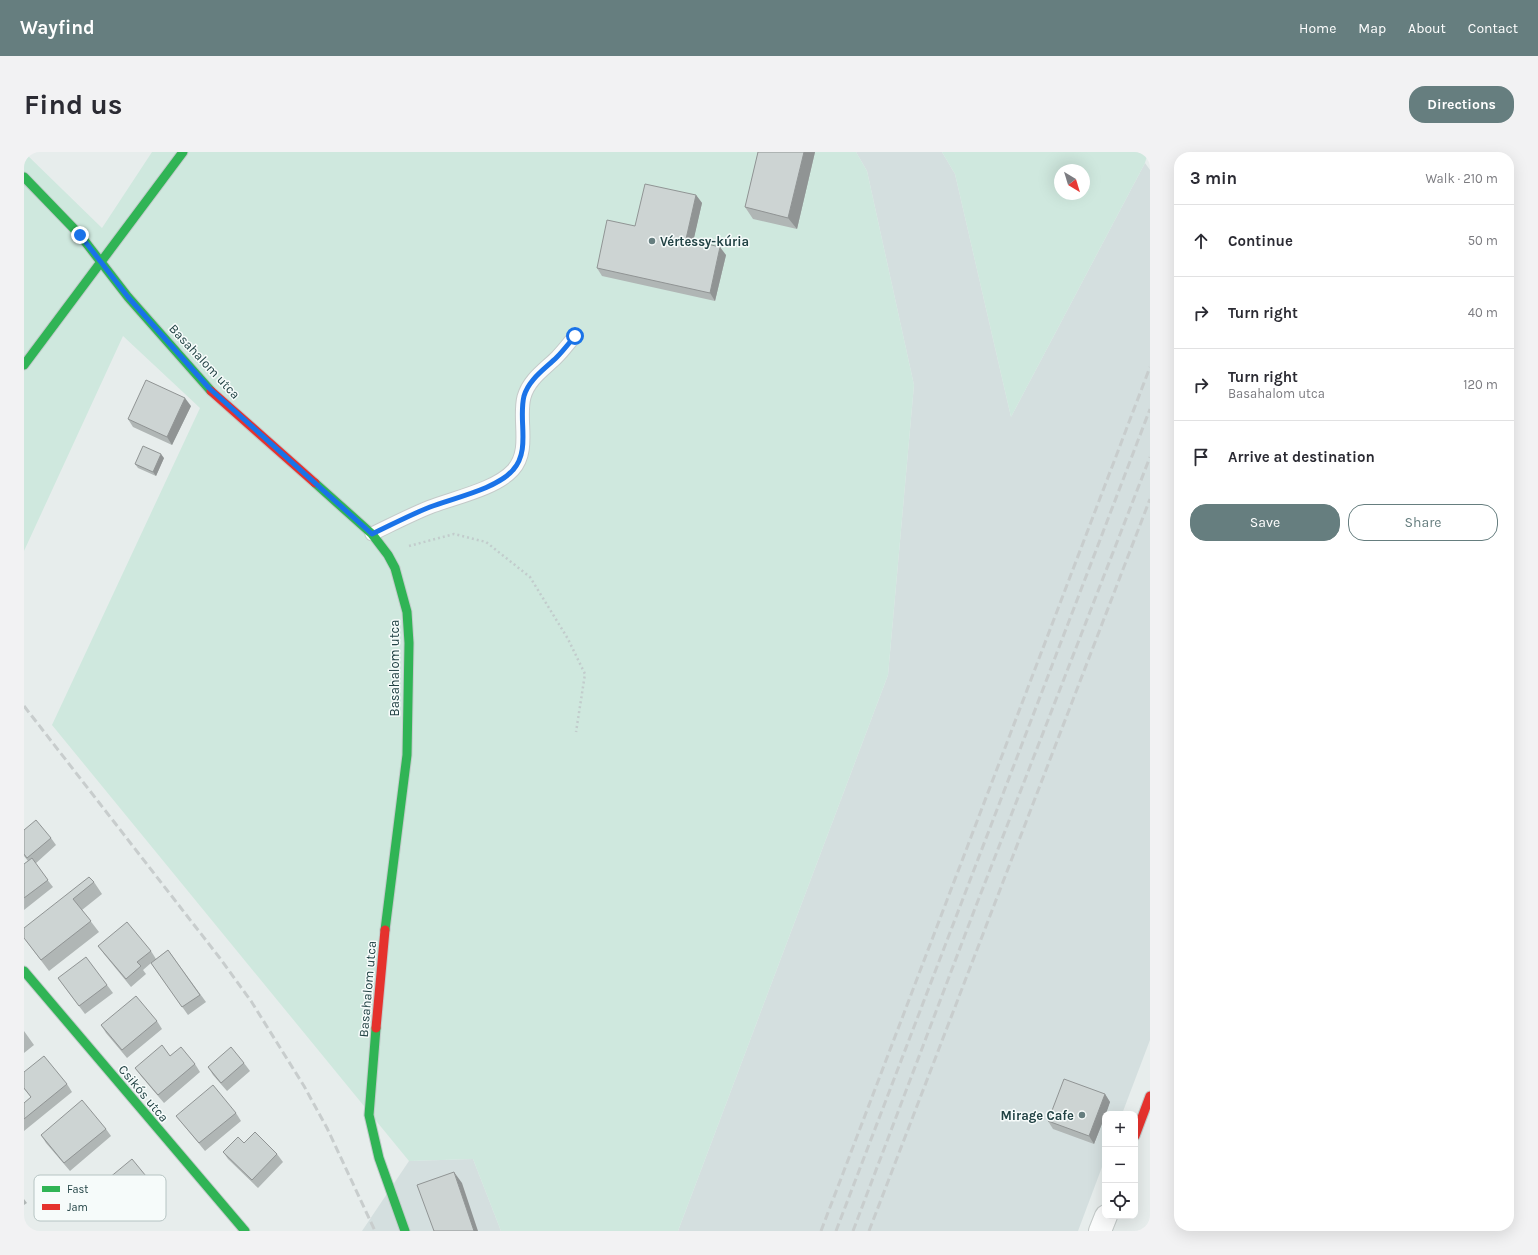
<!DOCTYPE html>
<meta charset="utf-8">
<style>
body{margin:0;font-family:Karla,sans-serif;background:#f2f2f3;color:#2b2b33}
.controls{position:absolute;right:12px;bottom:12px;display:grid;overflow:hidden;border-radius:8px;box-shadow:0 4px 16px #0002}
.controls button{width:36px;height:36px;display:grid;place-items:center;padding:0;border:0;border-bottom:1px solid #e1e1e2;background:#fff;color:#2b2b33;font:20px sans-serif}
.compass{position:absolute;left:1030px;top:12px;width:36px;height:36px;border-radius:50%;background:#fff;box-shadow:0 4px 16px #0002;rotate:142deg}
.stop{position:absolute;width:12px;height:12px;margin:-9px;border:3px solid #1a73e8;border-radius:50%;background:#fff}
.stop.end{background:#1a73e8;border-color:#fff;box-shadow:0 1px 4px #0008}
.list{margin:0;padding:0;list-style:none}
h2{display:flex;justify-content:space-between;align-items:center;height:52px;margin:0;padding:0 16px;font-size:17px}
h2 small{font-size:13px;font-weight:400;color:#7c7c81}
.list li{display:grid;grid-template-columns:26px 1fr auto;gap:12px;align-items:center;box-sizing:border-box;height:72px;padding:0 16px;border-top:1px solid #e1e1e2}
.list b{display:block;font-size:15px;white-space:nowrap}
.list p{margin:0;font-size:13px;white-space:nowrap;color:#7c7c81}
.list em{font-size:13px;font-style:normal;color:#7c7c81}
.actions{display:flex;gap:8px;padding:12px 16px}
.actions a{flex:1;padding:9px 0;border:1px solid #667e7f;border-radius:16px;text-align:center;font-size:14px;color:#667e7f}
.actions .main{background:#667e7f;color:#fff}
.icon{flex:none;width:22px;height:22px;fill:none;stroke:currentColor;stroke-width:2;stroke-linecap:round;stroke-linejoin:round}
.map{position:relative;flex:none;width:1126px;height:1079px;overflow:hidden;border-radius:16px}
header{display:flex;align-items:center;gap:24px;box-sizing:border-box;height:56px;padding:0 20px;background:#667e7f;color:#fff}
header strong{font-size:19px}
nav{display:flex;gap:22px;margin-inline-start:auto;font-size:14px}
.intro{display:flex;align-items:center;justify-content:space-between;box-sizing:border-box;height:96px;padding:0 24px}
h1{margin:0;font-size:28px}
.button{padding:10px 18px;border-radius:16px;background:#667e7f;color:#fff;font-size:14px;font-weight:700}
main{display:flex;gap:24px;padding:0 24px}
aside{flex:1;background:#fff;border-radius:16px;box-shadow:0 4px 16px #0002}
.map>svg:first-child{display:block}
.built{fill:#d4dfdf}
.green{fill:#cfe8de;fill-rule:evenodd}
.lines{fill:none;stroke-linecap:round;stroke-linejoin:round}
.lane-casing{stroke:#c4cac9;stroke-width:15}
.street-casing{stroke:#c4cac9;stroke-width:24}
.fast-casing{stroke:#c2cbca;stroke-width:11}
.jam-casing{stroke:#c2cbca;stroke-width:11}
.path{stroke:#c2cccc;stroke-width:2.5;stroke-dasharray:2 3;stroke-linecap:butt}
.lane{stroke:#fbfcfc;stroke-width:13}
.street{stroke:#fbfcfc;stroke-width:22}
.fast{stroke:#30b455;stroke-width:9}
.jam{stroke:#e5322d;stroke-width:9}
.rail{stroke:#c8cdcd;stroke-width:3;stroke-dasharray:8 4;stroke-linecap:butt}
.wall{fill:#b0b6b5}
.shaded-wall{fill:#909494}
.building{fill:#cdd4d3;stroke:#909494}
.route{stroke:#1a73e8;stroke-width:5}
.poi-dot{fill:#667e7f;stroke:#f6fbfa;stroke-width:1.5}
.labels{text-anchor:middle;stroke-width:3;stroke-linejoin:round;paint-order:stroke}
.poi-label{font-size:13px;font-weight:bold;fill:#214244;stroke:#f6fbfa;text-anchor:start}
.street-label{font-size:13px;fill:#214244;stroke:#f6fbfa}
.key{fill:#f6fbfa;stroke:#b6c4c3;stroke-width:1}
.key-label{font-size:11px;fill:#214244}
</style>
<header>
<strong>Wayfind</strong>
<nav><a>Home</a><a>Map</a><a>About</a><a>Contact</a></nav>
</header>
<div class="intro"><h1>Find us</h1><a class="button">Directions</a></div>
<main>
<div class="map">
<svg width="1126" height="1079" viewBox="0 0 1126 1079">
<rect width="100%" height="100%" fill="#e7edec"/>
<path class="built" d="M832,0H918L931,22L987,265L1121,11L1126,18V888L1098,962H1081V1007L1054,1079H654L864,523L890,233L843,19Z
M449,1007L477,1079H338L385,1009Z"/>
<path class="green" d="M0,0L78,76L128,0H832L843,19L890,233L864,523L654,1079H477L449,1007L385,1009L28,573L176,256L99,184L0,399Z
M918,0H1124L1121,11L987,265L931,22ZM1036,18H1060V42H1036Z"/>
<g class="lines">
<defs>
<path id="lane" d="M348,382C367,373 386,363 406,355C429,346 472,337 489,318C507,298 494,268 500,245C505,227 521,217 533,205C539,199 545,191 551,184"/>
<path id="street" d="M1076,1079L1082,1064"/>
<path id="fast" d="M0,25L56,83L104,145L187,239
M0,213L159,0
M291,331L348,382L364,403L371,416L383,460L385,491L383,603L361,778
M0,819L221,1079
M352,876L345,963L355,1006L381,1079"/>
<path id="jam" d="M187,239L291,331
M352,876L361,778
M1111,984L1126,944"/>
</defs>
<use href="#lane" class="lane-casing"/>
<use href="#street" class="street-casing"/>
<use href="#fast" class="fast-casing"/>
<use href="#jam" class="jam-casing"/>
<path class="path" d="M385,394L430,382L462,390L506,425L544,487L561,522L552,580"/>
<use href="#lane" class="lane"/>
<use href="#street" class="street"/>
<use href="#fast" class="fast"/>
<use href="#jam" class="jam"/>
<path class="rail" d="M0,554L195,805L227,849L280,934L303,976L351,1079
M797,1079L1126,215
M812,1079L1126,257
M829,1079L950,759L1126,305
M845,1079L1126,347"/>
</g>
<path class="wall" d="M734,0H791L773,77L729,67L721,55Z
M672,43L678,51L669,89L702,103L691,149L578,124L573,116L611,74Z
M167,254L148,293L109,275L104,267Z
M140,306L132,324L114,316L111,312Z
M0,678L27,686L32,693L11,712L29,735L0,758V712L4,709L0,704Z
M70,730L78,742L58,758L75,780L25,819L0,786V776Z
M74,794L127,799L132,807L144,798L182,850L164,863L127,811L119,818L122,822L107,835L80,802Z
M34,826L83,833L89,841L61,862Z
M133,869L138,877L103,906L82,881L77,873Z
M0,879L10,893L0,901Z
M146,904L171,912L176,920L140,951L117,924L111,916Z
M220,911L226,919L203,939L189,923L184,915Z
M0,920L43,932L48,940L0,979V951L7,945L0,937Z
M1081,942L1086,950L1081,962V964L1070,992L1029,977L1024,969Z
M212,961L217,969L181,999L158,971L152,964Z
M82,977L87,984L46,1019L22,991L17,983Z
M220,991L253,1002L259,1010L234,1036L204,1007L199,1000Z
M79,1031L131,1035L137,1043L107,1067L84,1039Z
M0,1047L3,1051L0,1053Z"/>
<path class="shaded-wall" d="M780,0H791L773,77L764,66Z
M672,43L678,51L668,95L662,87Z
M696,95L702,103L691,149L686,141Z
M161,246L167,254L148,293L143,285Z
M137,302L140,306L132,324L129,320Z
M1081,942L1086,950L1082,962H1081V964L1070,992L1065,984Z
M430,1020L438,1031L454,1079H450Z"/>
<path class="building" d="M734,0H780L764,66L721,55Z
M621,32L672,43L662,87L696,95L686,141L573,116L583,68L611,74Z
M122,228L161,246L143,285L104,267Z
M119,294L137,302L129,320L111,312Z
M12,668L27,686L3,706L0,702V678Z
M8,706L24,728L0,746V712Z
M65,725L70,730L49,747L67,769L17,808L0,786V776Z
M103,770L127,799L113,810L117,814L102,827L74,794Z
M144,798L176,843L158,855L127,811Z
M62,805L83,833L55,854L34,826Z
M112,844L133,869L98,898L77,873Z
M138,893L146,904L157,895L171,912L134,943L111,916Z
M207,895L220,911L197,931L184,915Z
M20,904L43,932L0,967V951L7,945L0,936V920Z
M1040,927L1081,942L1065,984L1024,969Z
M189,933L212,961L175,991L152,964Z
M58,948L82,977L40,1011L17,983Z
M231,980L253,1002L228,1028L199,1000L214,985L220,991Z
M108,1007L131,1035L102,1059L79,1031Z
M430,1020L450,1079H410L393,1033Z"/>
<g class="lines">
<path class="route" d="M56,83L104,145L185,236L348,382C367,373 386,363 406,355C429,346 473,337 489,318C507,298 494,268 500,244C505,227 521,217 533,205C539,199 545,191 551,184"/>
</g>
<g class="poi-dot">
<circle cx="628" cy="89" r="4"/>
<circle cx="1058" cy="963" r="4"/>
</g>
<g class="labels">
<g class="poi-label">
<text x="636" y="94">Vértessy-kúria</text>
<text x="1050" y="968" text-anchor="end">Mirage Cafe</text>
</g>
<g class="street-label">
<text transform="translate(181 209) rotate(47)" y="5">Basahalom utca</text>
<text transform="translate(370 516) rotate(-90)" y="5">Basahalom utca</text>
<text transform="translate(343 837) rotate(-85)" y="5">Basahalom utca</text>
<text transform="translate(120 941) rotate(50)" y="5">Csikós utca</text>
</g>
</g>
<rect x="10" y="1023" width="132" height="46" rx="6" class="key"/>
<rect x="18" y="1034" width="18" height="6" fill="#30b455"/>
<rect x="18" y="1052" width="18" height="6" fill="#e5322d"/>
<g class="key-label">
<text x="43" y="1041">Fast</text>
<text x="43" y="1059">Jam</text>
</g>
</svg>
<div class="controls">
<button>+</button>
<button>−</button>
<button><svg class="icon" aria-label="locate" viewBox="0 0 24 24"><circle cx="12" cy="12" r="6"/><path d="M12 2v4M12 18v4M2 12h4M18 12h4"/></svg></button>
</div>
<svg class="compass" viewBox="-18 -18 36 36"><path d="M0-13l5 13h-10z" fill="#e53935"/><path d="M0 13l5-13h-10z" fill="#7c7c81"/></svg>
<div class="stop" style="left:551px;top:184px"></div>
<div class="stop end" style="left:56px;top:83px"></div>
</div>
<aside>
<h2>3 min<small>Walk · 210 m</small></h2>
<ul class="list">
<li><svg class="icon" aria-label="ahead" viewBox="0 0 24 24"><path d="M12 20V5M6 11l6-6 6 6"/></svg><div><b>Continue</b></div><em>50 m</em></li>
<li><svg class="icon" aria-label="right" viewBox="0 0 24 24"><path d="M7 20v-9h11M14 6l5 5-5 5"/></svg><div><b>Turn right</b></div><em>40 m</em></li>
<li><svg class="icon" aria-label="right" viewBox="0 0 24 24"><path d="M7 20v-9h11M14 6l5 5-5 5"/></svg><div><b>Turn right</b><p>Basahalom utca</p></div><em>120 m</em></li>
<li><svg class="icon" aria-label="arrive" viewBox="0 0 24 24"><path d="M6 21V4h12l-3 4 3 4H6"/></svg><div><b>Arrive at destination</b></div></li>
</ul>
<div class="actions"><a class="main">Save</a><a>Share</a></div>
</aside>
</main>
